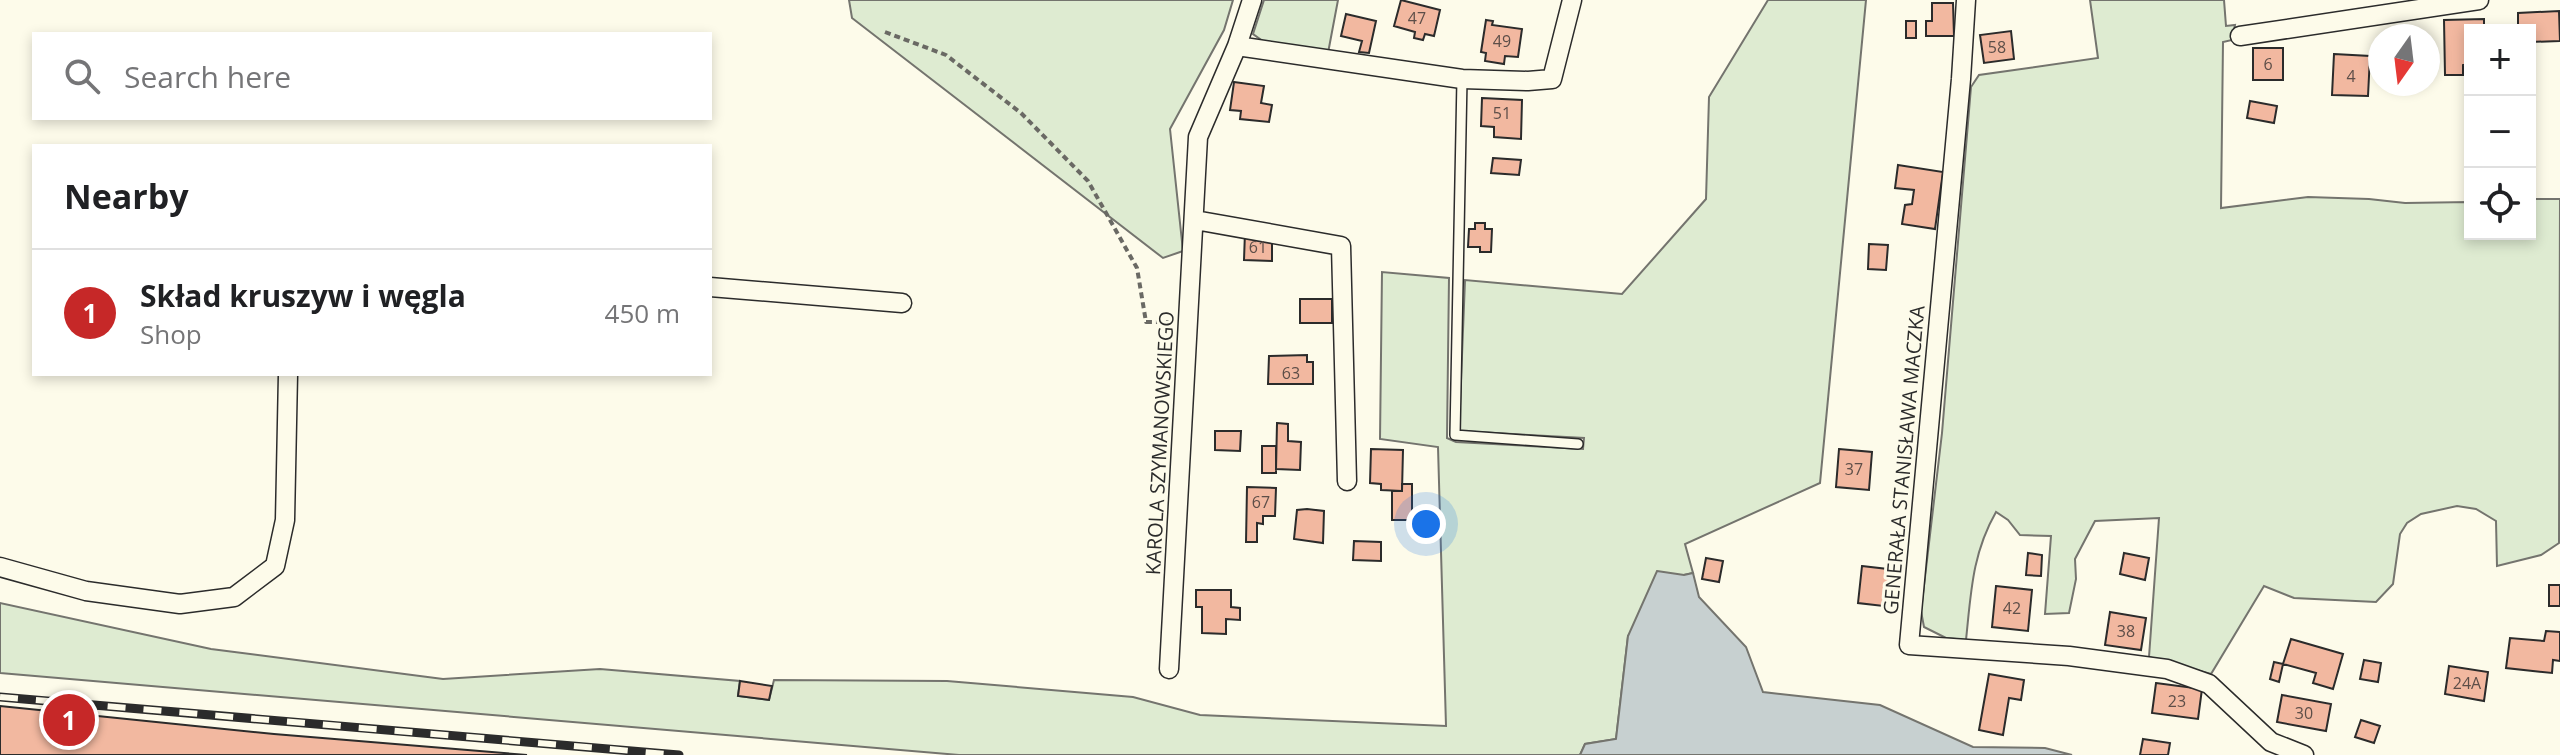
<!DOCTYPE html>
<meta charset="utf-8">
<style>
body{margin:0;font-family:"Open Sans",sans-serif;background:#f2f2f2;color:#202124}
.controls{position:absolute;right:24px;top:24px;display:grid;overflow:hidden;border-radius:0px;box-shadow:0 4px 12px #0003}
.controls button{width:72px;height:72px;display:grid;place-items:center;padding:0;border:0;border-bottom:2px solid #e0e0e0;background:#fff;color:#202124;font:40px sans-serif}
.compass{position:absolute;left:2368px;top:24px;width:72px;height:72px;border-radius:50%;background:#fff;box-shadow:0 4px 12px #0003;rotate:194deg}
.you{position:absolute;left:1426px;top:524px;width:28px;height:28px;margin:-20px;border:6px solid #fff;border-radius:50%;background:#1a73e8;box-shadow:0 0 0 12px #1a73e833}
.badge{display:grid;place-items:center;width:52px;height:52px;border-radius:50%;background:#c62828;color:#fff;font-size:26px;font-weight:700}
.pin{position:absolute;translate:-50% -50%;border:4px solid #fff;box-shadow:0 2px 8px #0006}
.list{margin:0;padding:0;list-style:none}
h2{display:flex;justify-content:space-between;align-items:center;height:104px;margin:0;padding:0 32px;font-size:34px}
h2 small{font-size:26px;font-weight:400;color:#757577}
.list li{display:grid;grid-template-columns:52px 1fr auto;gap:24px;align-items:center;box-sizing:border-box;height:128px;padding:0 32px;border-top:2px solid #e0e0e0}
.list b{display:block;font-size:30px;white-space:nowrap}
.list p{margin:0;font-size:26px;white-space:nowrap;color:#757577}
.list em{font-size:26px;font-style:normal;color:#757577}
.icon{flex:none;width:44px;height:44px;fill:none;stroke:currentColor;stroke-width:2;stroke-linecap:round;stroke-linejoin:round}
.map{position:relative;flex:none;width:2560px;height:755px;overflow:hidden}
.search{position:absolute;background:#fff;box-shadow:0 4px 12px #0003;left:32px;top:32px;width:680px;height:88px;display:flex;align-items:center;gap:20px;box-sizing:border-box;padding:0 28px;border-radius:0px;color:#757577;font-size:30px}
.panel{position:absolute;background:#fff;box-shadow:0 4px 12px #0003;left:32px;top:144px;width:680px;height:232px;border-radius:0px}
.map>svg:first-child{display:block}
.green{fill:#deebd1;stroke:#74746e;stroke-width:2}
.water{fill:#c7d0d0;stroke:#74746e;stroke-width:2}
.building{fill:#f2b8a0;stroke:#2b2b2b;stroke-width:2}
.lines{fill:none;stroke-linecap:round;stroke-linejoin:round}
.service-casing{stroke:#2b2b2b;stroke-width:12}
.minor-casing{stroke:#2b2b2b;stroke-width:21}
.path{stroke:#6a6964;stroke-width:4;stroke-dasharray:6 4;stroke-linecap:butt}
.service{stroke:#fdfbea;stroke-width:9}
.minor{stroke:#fdfbea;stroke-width:18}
.rail-casing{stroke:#2b2b2b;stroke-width:9}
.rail{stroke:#fdfbea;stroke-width:6;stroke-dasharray:18;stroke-linecap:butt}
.labels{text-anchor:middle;stroke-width:6;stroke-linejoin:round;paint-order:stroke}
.number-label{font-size:16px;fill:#5d4e48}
.street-label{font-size:20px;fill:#2b2b2b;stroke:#fdfbea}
</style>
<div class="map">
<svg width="2560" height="755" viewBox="0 0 2560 755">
<rect width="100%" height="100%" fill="#fdfbea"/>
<path class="green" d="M849,0H1233L1224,30L1170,129L1183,251L1163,258L852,18Z
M1264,0H1338L1328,53L1267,44L1253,34Z
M1768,0H1866L1820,483L1685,544L1693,573L1684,575L1628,636L1616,739L1585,744L1580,755H959L0,673V603L211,649L443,679L600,669L740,681L738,696L769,700L774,680L947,681L1133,697L1200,715L1446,726L1438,447L1380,439L1382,272L1449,278L1447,438L1456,442L1583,449L1584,438L1459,431L1465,280L1622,294L1706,199L1709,97Z
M2090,0H2224L2226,26L2235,25L2232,40L2223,42L2221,208L2308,197L2369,199L2405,203L2470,202V234H2530V199H2560L2559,543L2541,555L2497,566L2496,521L2476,509L2457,506L2421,514L2407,523L2400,534L2393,584L2376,602L2294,598L2264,586L2211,674L2149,657L2159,518L2095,521L2075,559L2076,579L2069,613L2045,614L2051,536L2020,535L2008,520L1996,512C1972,554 1971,593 1966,640L1946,638L1924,627L1921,611L1942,433L1971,87L1979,75L2098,58Z"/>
<path class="water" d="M1657,571L1684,575L1693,573L1699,597L1746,647L1763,692L1880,705L1973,747L2045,748L2072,755H1580L1585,744L1616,739L1628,636Z"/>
<path class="building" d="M1401,0L1440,10L1434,36L1425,34L1423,40L1414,38L1415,32L1394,26Z
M1932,3H1953L1954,36H1926V21H1932Z
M2559,11L2560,41L2530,42V30H2518V13Z
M1346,14L1376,21L1369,53L1359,52L1362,41L1341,36Z
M2484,19V30H2470V64L2463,65V75H2445L2444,20Z
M1486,20L1493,21L1492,25L1522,29L1518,57L1505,56L1504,64L1485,61L1486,53L1481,52Z
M1906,21H1916V38H1906Z
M2011,31L2014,59L1984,63L1980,35Z
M2253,48H2283V80H2253Z
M2334,54L2370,56L2368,96L2332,95Z
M1234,82L1264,86L1261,103L1272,105L1269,122L1240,119L1241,111L1230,110Z
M1482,98L1522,100L1521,139L1494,137V127L1481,126Z
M2250,101L2277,106L2274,123L2247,118Z
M1493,158L1521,160L1519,175L1491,173Z
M1898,165L1943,172L1935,229L1902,224L1905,205L1912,204L1914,190L1895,188Z
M1475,223H1485V229H1492L1491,252H1480V247H1468L1469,229H1475Z
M1245,232L1272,233V261L1244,260Z
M1869,244L1888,245L1886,270L1868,269Z
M1300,299H1332V323H1300Z
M1307,355V362H1313V384H1268L1269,356Z
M1277,423L1288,424V441L1301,442L1300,470L1276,469Z
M1215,431H1241L1240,451L1215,450Z
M1262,446H1276V473H1262Z
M1371,449L1403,450L1402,491L1381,490V484L1370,483Z
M1839,449L1872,452L1869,490L1836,487Z
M1402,484H1412V520H1392V491H1402Z
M1247,487L1276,488L1275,516H1263V524L1257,523V542H1246Z
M1307,509L1324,511L1323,543L1294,539L1297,510Z
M1354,541L1381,542V561L1353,560Z
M2028,553L2042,555L2041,576L2026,575Z
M2124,553L2149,558L2145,580L2120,574Z
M1706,558L1723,561L1719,582L1702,579Z
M1862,566L1896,570L1892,607L1858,603Z
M2549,585H2560V606H2549Z
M1996,586L2032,590L2028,631L1992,627Z
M1196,590H1231V607L1240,608V620L1226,619V634L1202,633V607H1196Z
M2110,612L2146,618L2141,650L2105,645Z
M2546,631L2560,632V661L2553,660L2552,673L2506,668L2510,638L2544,641Z
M2291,639L2343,654L2333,689L2313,683L2316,673L2283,664Z
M2364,660L2381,663L2378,682L2360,679Z
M2274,662L2283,664L2279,682L2270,679Z
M2449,666L2488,672L2484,701L2445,694Z
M1989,674L2024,680L2021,700L2009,698L2003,735L1979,730Z
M740,681L772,686L769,700L738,696Z
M2156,683L2202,689L2198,719L2152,713Z
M2282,695L2331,704L2326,731L2277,722Z
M0,706L274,734L527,755H0Z
M2361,720L2380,726L2374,743L2355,737Z
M2143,739L2170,743L2168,755H2140Z"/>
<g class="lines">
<defs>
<path id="service" d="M1462,79L1455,435L1578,444"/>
<path id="minor" d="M1966,0L1961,79L1909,645L2069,656L2167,669L2209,684L2271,742L2304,755
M2240,36L2479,0
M1237,46L1462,79L1528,81L1552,79L1572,0
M1195,220L1341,246L1347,481
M710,287L902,303
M0,567L86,591L180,604L234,597L275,566L285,520L288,374
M1169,669L1198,137L1237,46L1252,0"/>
</defs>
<use href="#service" class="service-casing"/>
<use href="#minor" class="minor-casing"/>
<path class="path" d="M885,32L946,55L1021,113L1088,181L1137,268L1146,322H1170"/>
<use href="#service" class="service"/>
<use href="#minor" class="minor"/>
<defs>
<path id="rail" d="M0,697L679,755"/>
</defs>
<use href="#rail" class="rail-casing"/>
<use href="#rail" class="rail"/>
</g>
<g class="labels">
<g class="number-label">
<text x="1417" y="24">47</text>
<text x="1502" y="47">49</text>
<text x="1997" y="53">58</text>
<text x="2268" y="70">6</text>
<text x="2351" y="82">4</text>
<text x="1502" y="119">51</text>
<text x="1258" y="253">61</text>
<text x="1291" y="379">63</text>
<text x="1854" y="475">37</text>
<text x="1261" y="508">67</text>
<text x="2012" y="614">42</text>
<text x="2126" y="637">38</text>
<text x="2467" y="689">24A</text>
<text x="2177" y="707">23</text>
<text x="2304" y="719">30</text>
</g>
<g class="street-label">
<text transform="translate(1160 443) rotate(-87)" y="7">KAROLA SZYMANOWSKIEGO</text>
<text transform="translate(1904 460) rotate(-85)" y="7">GENERAŁA STANISŁAWA MACZKA</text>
</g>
</g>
</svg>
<div class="controls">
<button>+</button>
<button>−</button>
<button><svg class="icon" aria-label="locate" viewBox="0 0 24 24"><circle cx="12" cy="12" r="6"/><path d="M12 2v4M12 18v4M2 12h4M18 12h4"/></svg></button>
</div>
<svg class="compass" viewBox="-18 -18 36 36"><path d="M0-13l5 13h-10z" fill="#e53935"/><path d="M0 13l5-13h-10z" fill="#757577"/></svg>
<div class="you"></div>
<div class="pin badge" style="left:69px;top:720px">1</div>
<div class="search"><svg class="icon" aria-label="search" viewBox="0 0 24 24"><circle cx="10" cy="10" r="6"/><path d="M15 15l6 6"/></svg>Search here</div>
<section class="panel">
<h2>Nearby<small></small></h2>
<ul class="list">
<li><span class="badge">1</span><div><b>Skład kruszyw i węgla</b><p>Shop</p></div><em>450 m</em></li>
</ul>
</section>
</div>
